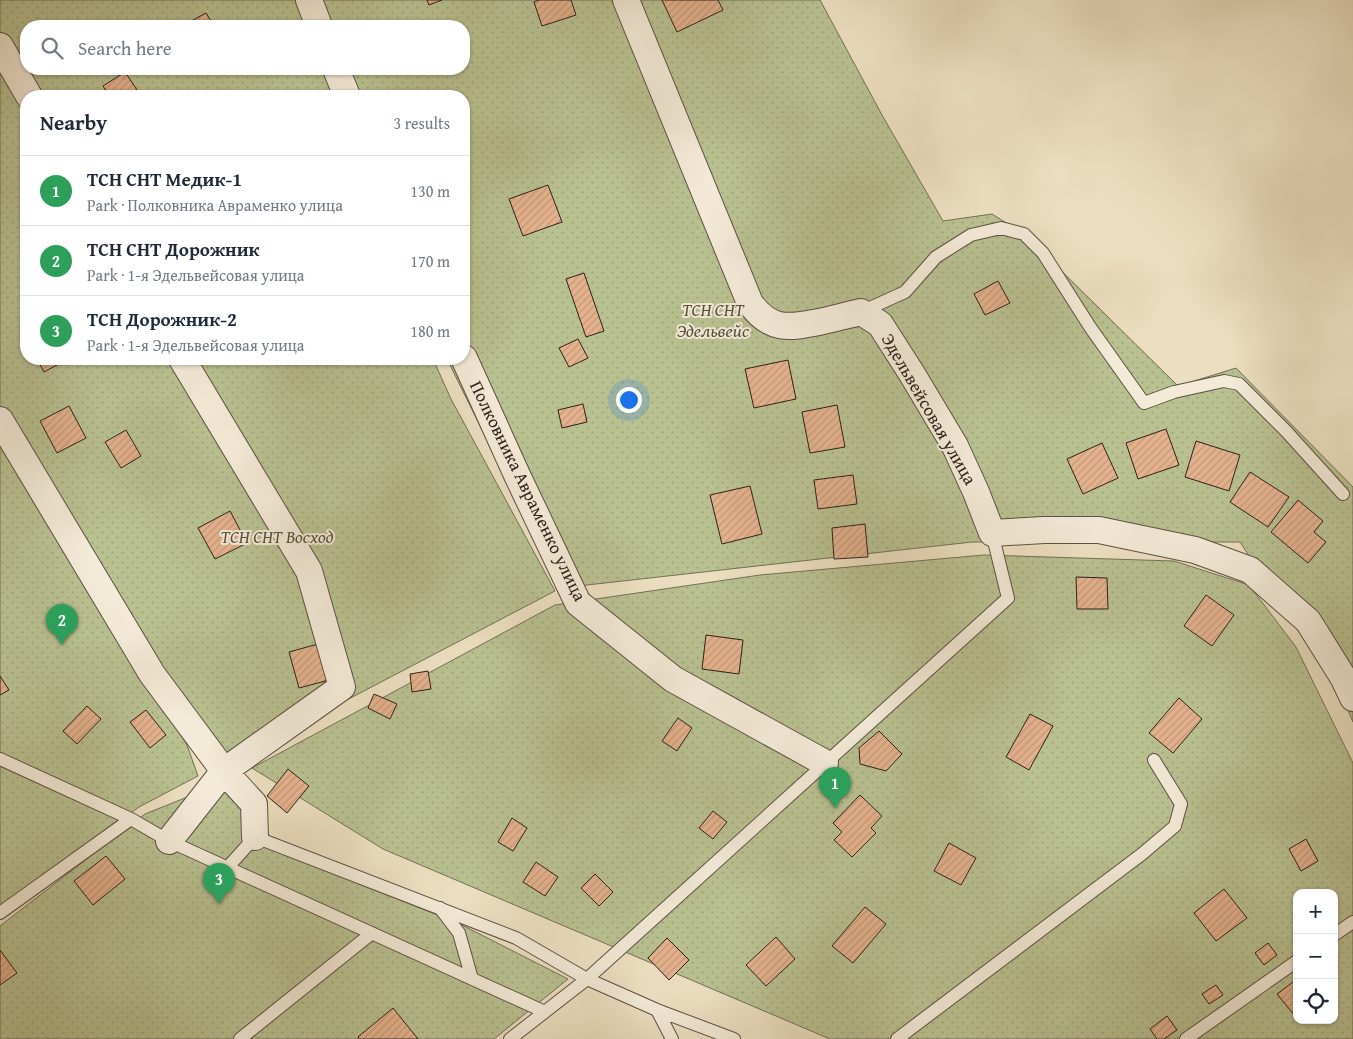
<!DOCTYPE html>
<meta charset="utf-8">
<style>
body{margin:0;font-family:"Gentium Book Plus",serif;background:#f6f6f7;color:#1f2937}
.controls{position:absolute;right:15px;bottom:15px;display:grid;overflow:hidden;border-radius:10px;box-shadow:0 1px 4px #0004}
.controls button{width:45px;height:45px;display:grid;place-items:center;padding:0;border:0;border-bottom:1px solid #e0e1e3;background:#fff;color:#1f2937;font:25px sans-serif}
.you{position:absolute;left:628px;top:399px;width:18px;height:18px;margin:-12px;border:4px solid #fff;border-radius:50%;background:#1a73e8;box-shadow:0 0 0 8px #1a73e833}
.badge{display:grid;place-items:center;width:32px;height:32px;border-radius:50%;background:#8f2418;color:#fff;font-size:16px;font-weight:700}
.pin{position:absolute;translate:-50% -41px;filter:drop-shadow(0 1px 2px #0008)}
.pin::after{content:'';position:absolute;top:26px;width:18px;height:15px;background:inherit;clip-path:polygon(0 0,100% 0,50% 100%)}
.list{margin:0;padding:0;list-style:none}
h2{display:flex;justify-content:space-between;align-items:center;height:65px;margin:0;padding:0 20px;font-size:21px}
h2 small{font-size:16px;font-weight:400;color:#747a83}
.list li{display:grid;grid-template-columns:32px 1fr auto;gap:15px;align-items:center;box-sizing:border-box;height:70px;padding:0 20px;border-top:1px solid #e0e1e3}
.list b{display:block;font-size:19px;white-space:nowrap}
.list p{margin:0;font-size:16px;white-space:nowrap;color:#747a83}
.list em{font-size:16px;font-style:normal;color:#747a83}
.icon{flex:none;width:28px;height:28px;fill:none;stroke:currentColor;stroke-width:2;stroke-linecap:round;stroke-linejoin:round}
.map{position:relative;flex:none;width:1353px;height:1039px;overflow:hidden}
.search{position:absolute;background:#fff;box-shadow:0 1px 4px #0004;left:20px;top:20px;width:450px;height:55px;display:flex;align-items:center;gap:12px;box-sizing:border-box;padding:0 18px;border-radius:20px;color:#747a83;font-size:19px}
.panel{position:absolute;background:#fff;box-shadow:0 1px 4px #0004;left:20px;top:90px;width:450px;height:275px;border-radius:20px}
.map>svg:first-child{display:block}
.park{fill:url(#park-dots);stroke:#737056;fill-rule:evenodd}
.building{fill:url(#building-hatch);stroke:#2d1f1a}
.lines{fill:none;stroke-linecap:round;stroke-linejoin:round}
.service-casing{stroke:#5d4f44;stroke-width:14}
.minor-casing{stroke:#5d4f44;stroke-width:28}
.service{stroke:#f3ead7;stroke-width:12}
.minor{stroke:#f3ead7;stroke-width:26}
.labels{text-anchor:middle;stroke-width:4;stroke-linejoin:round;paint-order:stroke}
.park-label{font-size:18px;font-style:italic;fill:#57503e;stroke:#f3ead7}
.street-label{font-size:18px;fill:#2d1f1a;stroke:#f3ead7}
</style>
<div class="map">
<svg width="1353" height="1039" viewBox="0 0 1353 1039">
<defs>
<pattern id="park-dots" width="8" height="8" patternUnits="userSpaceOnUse" patternTransform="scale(1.25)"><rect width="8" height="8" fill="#b9c191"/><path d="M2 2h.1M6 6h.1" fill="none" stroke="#9fa57c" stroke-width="1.8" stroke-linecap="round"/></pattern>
<pattern id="building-hatch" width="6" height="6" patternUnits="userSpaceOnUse" patternTransform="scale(1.25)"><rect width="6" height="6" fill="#e4b28d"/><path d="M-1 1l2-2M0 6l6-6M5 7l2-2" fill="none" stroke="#c49979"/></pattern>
</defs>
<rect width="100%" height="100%" fill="#ecdfc1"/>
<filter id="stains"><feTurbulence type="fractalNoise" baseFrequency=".004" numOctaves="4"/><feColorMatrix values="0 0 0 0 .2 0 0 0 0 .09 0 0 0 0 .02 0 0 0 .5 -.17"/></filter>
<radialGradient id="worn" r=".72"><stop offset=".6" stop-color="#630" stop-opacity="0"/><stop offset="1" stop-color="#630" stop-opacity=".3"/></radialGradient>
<path class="park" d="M0,0H820L882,115L943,221L992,214L1024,234L1178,386L1236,368L1353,487V722L1343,699L1240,542H972L560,588L447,359H464V96H26V359H433L451,399L555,591L211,771L0,420ZM26,26H464V69H26Z
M0,441L60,544L187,745L198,776L139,807L0,911Z
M984,555L1174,561L1249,585L1296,647L1353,763V1039H830L383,849L252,768L555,605L760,575ZM1297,893H1334V1020H1297Z
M225,782L249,809L245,836L362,885L458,923L568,979L494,1039H0V926L145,814Z"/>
<path class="building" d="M427,0H442L429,5Z
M539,0H571L576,15L542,26L534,2Z
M662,0H718L723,10L677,32Z
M206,13L214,26H185L184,25Z
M125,72L139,93L134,96H109L103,86Z
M548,185L562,222L523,236L509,199Z
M584,273L604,331L586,337L566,279Z
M998,281L1010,303L985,315L974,294Z
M578,339L588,358L569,367L559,348Z
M37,359H68L44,372Z
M379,359H390L381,363Z
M788,360L796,399L754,408L745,369Z
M583,404L587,422L562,428L558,410Z
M837,405L845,447L810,453L802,412Z
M69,406L86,438L57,453L40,421Z
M1166,429L1179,465L1138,479L1126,443Z
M126,430L141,456L121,468L105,442Z
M1196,441L1240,455L1229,491L1185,477Z
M1102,443L1118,478L1083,494L1067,459Z
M1250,472L1289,497L1268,527L1230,502Z
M853,475L857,504L818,509L814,480Z
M750,486L762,534L722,544L710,495Z
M1298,500L1323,521L1314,532L1326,542L1308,563L1271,532Z
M230,511L247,543L215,559L198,528Z
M865,524L868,557L834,559L832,528Z
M1076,577L1107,578L1108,609H1077Z
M1206,595L1234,615L1212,646L1184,626Z
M706,635L743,640L739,674L702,669Z
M318,644L329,680L299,688L289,652Z
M428,671L431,689L412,692L410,674Z
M0,676L9,690L0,695Z
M374,694L397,704L390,719L368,708Z
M1179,698L1202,719L1173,753L1149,733Z
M87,706L101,719L77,744L63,731Z
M146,710L166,735L150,748L130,722Z
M1030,714L1053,726L1029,770L1006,757Z
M678,718L692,728L677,751L662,741Z
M879,731L902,754L886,771L860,764L859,748Z
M288,769L309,786L287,813L267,796Z
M860,795L882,816L871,828L876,833L852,857L834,840L842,832L833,823Z
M713,811L727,822L713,839L699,828Z
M512,818L527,828L513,851L498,842Z
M1306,839L1318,861L1301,871L1289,849Z
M949,843L976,858L961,885L934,871Z
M106,856L125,879L93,905L74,881Z
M536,862L558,877L545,896L523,882Z
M595,874L613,892L599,906L581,888Z
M1224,889L1247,918L1216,941L1194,913Z
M865,907L886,924L853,963L832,946Z
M776,937L795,959L766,986L746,965Z
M667,938L689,960L669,980L648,958Z
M1268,943L1277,955L1264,965L1255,953Z
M0,950L17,973L0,985Z
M1297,979V1016L1296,1017L1277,994Z
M1216,985L1223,995L1209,1004L1202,994Z
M393,1008L418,1039H360L358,1037Z
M1167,1016L1177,1030L1164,1039H1157L1150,1029Z"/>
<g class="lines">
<defs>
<path id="service" d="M861,312L905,292L936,257L971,235L1001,228L1024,234L1043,253L1090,327L1144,403L1174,392L1224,381L1239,384L1286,431L1343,494
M0,759L131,819L169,841L545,1012
M228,867L255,837L516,938L587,979L657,1010L734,1039
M440,908L459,933L472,979
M0,913L131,819
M1334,935L1353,922
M657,1010L672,1039
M240,1039L372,933
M510,1039L587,979L1008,598L992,533
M897,1039L1142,854L1175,826L1181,804L1154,760
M1186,1039L1297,961"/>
<path id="minor" d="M309,0L319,26
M626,0L750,303C770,331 788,328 819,322C833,319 847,315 861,312L880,324L912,374L955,446L976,492L992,533L1044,530H1099L1195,550L1250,570L1308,621L1343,677L1353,698
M0,46L29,96
M336,69L347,96
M464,358L517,475L578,603L673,679L825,763
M0,420L152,674L224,771L254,804L255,837
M169,841L224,771L342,687L309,571L182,359"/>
</defs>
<use href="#service" class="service-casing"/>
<use href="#minor" class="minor-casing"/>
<use href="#service" class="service"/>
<use href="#minor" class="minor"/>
</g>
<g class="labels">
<g class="park-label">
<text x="713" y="316">ТСН СНТ<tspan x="713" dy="21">Эдельвейс</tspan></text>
<text x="277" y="543">ТСН СНТ Восход</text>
</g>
<g class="street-label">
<text transform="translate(929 409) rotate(60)" y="6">Эдельвейсовая улица</text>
<text transform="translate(528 491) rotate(64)" y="6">Полковника Авраменко улица</text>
</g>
</g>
<rect width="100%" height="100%" filter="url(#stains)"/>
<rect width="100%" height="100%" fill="url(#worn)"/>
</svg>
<div class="controls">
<button>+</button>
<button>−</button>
<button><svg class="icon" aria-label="locate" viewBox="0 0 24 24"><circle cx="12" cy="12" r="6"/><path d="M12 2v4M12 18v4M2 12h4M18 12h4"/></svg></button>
</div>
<div class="you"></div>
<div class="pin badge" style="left:835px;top:808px;background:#2e9e5b">1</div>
<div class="pin badge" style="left:62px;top:645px;background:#2e9e5b">2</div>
<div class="pin badge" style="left:219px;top:904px;background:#2e9e5b">3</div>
<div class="search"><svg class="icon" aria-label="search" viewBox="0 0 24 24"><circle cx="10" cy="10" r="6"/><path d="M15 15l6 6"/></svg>Search here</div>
<section class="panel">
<h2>Nearby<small>3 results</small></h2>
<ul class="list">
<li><span class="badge" style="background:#2e9e5b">1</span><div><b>ТСН СНТ Медик-1</b><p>Park · Полковника Авраменко улица</p></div><em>130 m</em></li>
<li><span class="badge" style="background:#2e9e5b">2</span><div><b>ТСН СНТ Дорожник</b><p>Park · 1-я Эдельвейсовая улица</p></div><em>170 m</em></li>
<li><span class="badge" style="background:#2e9e5b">3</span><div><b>ТСН Дорожник-2</b><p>Park · 1-я Эдельвейсовая улица</p></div><em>180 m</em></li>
</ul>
</section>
</div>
